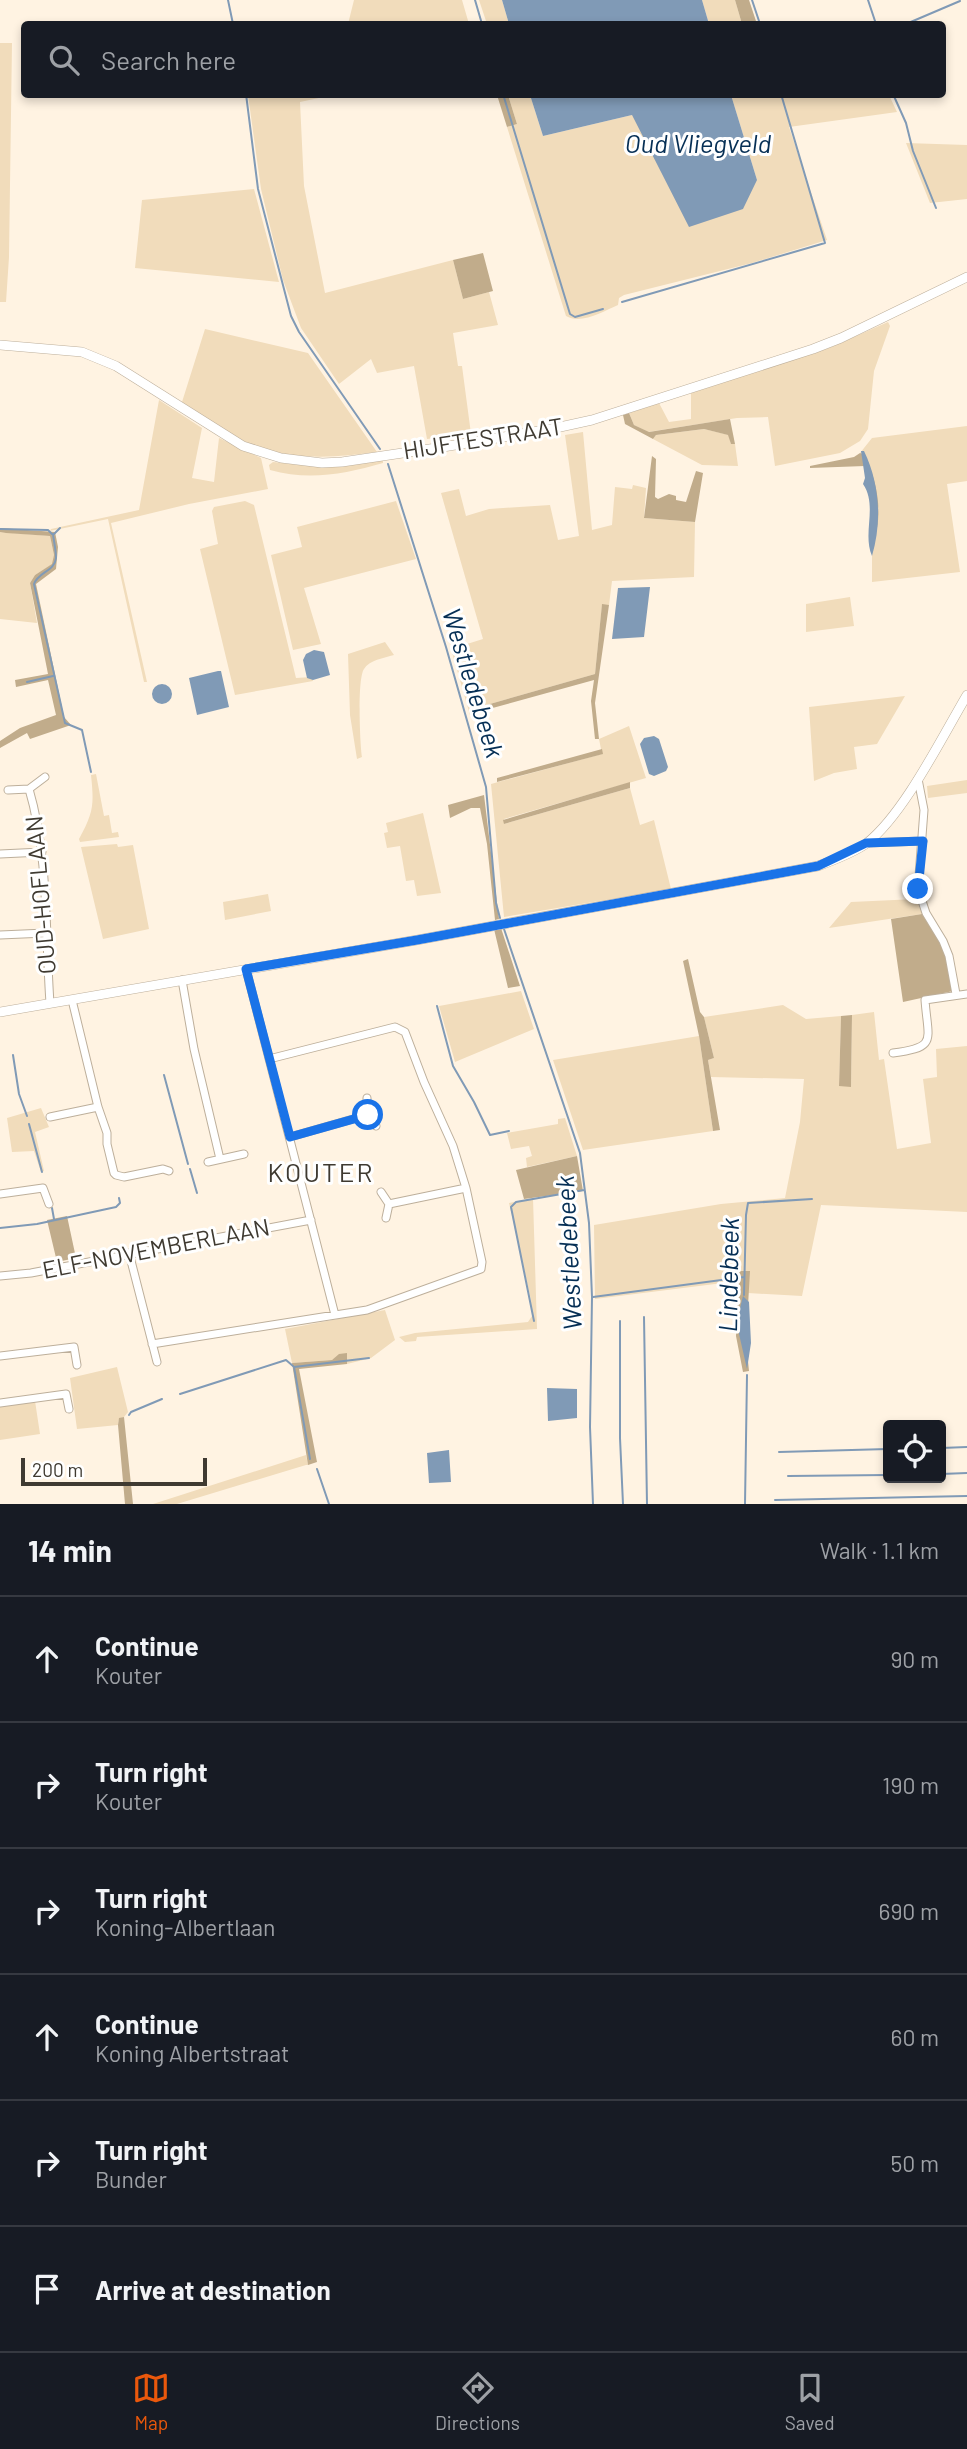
<!DOCTYPE html>
<meta charset="utf-8">
<style>
body{margin:0;font-family:Barlow,sans-serif;background:#20242c;color:#f1f3f6}
.controls{position:absolute;right:21px;bottom:21px;display:grid;overflow:hidden;border-radius:7px;box-shadow:0 4px 10px #0003}
.controls button{width:63px;height:63px;display:grid;place-items:center;padding:0;border:0;border-bottom:2px solid #363941;background:#171b24;color:#f1f3f6;font:35px sans-serif}
.scale{position:absolute;left:21px;bottom:18px;width:186px;box-sizing:border-box;padding-left:7px;border:4px solid #3f3a31;border-top:0;font-size:19px;line-height:24px;white-space:nowrap;color:#3f3a31;-webkit-text-stroke:5px #fff;paint-order:stroke}
.stop{position:absolute;width:21px;height:21px;margin:-16px;border:5px solid #1a73e8;border-radius:50%;background:#fff}
.stop.end{background:#1a73e8;border-color:#fff;box-shadow:0 2px 7px #0008}
.list{margin:0;padding:0;list-style:none}
h2{display:flex;justify-content:space-between;align-items:center;height:91px;margin:0;padding:0 28px;font-size:30px}
h2 small{font-size:23px;font-weight:400;color:#9ea1a6}
.list li{display:grid;grid-template-columns:46px 1fr auto;gap:21px;align-items:center;box-sizing:border-box;height:126px;padding:0 28px;border-top:2px solid #363941}
.list b{display:block;font-size:26px;white-space:nowrap}
.list p{margin:0;font-size:23px;white-space:nowrap;color:#9ea1a6}
.list em{font-size:23px;font-style:normal;color:#9ea1a6}
.icon{flex:none;width:38px;height:38px;fill:none;stroke:currentColor;stroke-width:2;stroke-linecap:round;stroke-linejoin:round}
.map{position:relative;flex:none;width:967px;height:1504px;overflow:hidden}
.search{position:absolute;background:#171b24;box-shadow:0 4px 10px #0003;left:21px;right:21px;top:21px;height:77px;display:flex;align-items:center;gap:18px;box-sizing:border-box;padding:0 24px;border-radius:7px;color:#9ea1a6;font-size:26px}
.sheet{height:847px;background:#171b24}
nav{display:flex;justify-content:space-around;align-items:center;box-sizing:border-box;height:98px;border-top:2px solid #363941;background:#171b24;font-size:19px;color:#9ea1a6}
nav a{display:grid;justify-items:center;gap:4px}
nav .on{color:#ea580c}
.map>svg:first-child{display:block}
.green{fill:#f1dcbb}
.forest{fill:#c1ac8b}
.water{fill:#809ab6}
.lines{fill:none;stroke-linecap:round;stroke-linejoin:round}
.stream{stroke:#809ab6;stroke-width:2}
.minor-casing{stroke:#bdaf9b;stroke-width:9}
.tertiary-casing{stroke:#bdaf9b;stroke-width:10}
.minor{stroke:#fff;stroke-width:7}
.tertiary{stroke:#fff;stroke-width:9}
.route{stroke:#1a73e8;stroke-width:9}
.labels{text-anchor:middle;stroke-width:6;stroke-linejoin:round;paint-order:stroke}
.street-label{font-size:24px;fill:#3f3a31;stroke:#fff}
.water-label{font-size:26px;font-style:italic;fill:#062f55;stroke:#fff}
.neighbourhood-label{font-size:26px;letter-spacing:2px;fill:#3f3a31;stroke:#fff}
</style>
<div class="map">
<svg width="967" height="1504" viewBox="0 0 967 1504">
<rect width="100%" height="100%" fill="#fff3e2"/>
<path class="green" d="M354,0H462L469,24H348Z
M479,0H502L509,24H487Z
M702,0H735L742,24H709Z
M0,43H12L9,257L6,302H0Z
M248,95H333L300,102L304,186L325,293L453,260L463,299L489,292L498,325L453,333L458,366H462L471,434L427,439L414,366L377,373L371,359L339,384L301,328L283,280L261,189Z
M508,95H530L543,136L632,115L757,180L731,95H889L897,112L789,127L827,240L752,263L624,295L619,298L618,305C604,311 581,325 566,316L507,127L517,124Z
M906,143L967,145V199L930,203Z
M254,189L279,282L135,268L142,200Z
M888,322L890,326L874,371L868,429L860,441L840,453L775,466L768,417L737,418L648,432L634,425L629,413L659,403L669,422L691,419V393L829,348Z
M205,329L308,353L377,452C333,458 291,461 248,443C224,433 203,416 182,402Z
M159,400L202,428L192,478L214,482L219,438L261,458L268,489L189,504L111,523L147,682H144L108,519L50,531L51,529L139,510Z
M967,426V481L947,484L960,572L872,582V546L879,509L860,453L872,438Z
M704,429L729,435L731,444H735L738,466L702,465L653,439L656,435Z
M583,432L592,530L612,525L615,487L632,489L633,485L646,488L644,518L695,522L694,577L612,581L609,605H602L595,674L476,708L478,712L470,715L451,649L483,639L441,493L459,489L466,516L489,509L550,505L558,540L579,536L565,435Z
M383,460V463C345,474 309,481 270,470L269,465L273,462L320,467Z
M245,501L254,505L296,678L312,677L313,681L235,695L200,549L218,544L212,511L214,507Z
M396,501L416,559L304,588L321,644L293,650L271,555L302,547L297,527Z
M0,532L50,536L54,555L53,564L35,575L30,583L37,623L0,619Z
M850,597L854,626L806,632V604Z
M385,642L394,655C384,658 369,660 364,669C357,679 360,744 362,757L357,759L350,715L348,654Z
M905,696L877,744L854,747L857,769L834,773L814,781L809,707Z
M629,726L646,778L504,819V824L630,788L640,825L654,820L671,889L504,917L491,784L602,754L599,739Z
M96,774L104,816L109,815L112,833L118,832L119,837L80,842L79,839C94,812 94,804 91,775Z
M967,780V793L928,798L927,786Z
M423,813L441,893L417,896L414,880L406,881L400,846L387,848L384,833L388,832L386,823Z
M117,844L118,847L133,845L149,929L103,939L81,847Z
M268,894L271,911L225,920L223,902Z
M916,899L922,914L829,928L851,902Z
M521,991L534,1029L455,1062L439,1006Z
M783,1005L806,1019L841,1016L839,1086H851L852,1015L874,1012L879,1060L884,1059L897,1149L931,1143L923,1079L937,1077L936,1049L967,1046V1212L821,1205L802,1296L748,1293L749,1271H739V1281L595,1299L594,1225L721,1204L785,1198L800,1122L804,1079L711,1077L708,1060L714,1058L704,1017Z
M699,1036L713,1131L583,1150L553,1060Z
M41,1108L49,1127L35,1132L44,1171L41,1172L34,1151L12,1152L7,1118Z
M565,1118L577,1156L527,1167L526,1158L532,1156L529,1146L511,1149L507,1133L558,1124V1119Z
M533,1198L537,1329L417,1337L416,1341L405,1342L399,1337L415,1333L528,1322L532,1316L531,1300L509,1203Z
M385,1310L395,1340L371,1358L347,1364V1354L332,1360L292,1363L285,1329Z
M117,1367L128,1412L124,1417L119,1419L118,1425L77,1429L70,1378Z
M35,1401L40,1434L0,1440V1406Z
M306,1455L308,1465H306L177,1504H153Z"/>
<path class="forest" d="M735,0H749L757,24H742Z
M497,95H508L517,124L507,127Z
M483,253L493,291L463,299L453,260Z
M629,413L634,425L649,432L730,419L735,444H731L728,435L704,429L656,435L653,439L625,424L623,415Z
M860,453L865,455C878,485 884,515 872,546L871,505L865,466L810,468V466L854,457Z
M652,456L656,459L655,497L658,499L669,494L676,496V500L686,502L696,471L703,473L695,522L644,518Z
M0,528L55,532L58,547L56,569L36,584L64,717L71,725L30,739L27,733L0,748V741L20,728L56,715L48,680L16,687L15,680L48,674L30,583L35,575L52,564L54,555L50,536L6,533L0,532Z
M602,604L609,605L595,703L599,739H595L591,701L594,680L478,712L476,708L595,674Z
M602,749L603,754L497,782V778Z
M630,782V788L504,824L503,820Z
M484,795L499,919L495,920L487,844L480,808H471L450,818L448,805Z
M922,914L943,947L953,991L903,1002L891,919Z
M501,928L520,986L508,988L494,929Z
M688,959L700,1012L704,1017L714,1058L708,1060L720,1130L713,1131L699,1036L683,961Z
M852,1015L851,1087L839,1086L841,1016Z
M577,1156L583,1191L524,1199L516,1170Z
M67,1216L76,1258L57,1262L47,1220Z
M739,1271H750L746,1341L749,1371L743,1372L736,1336Z
M347,1353V1364L299,1369L317,1462L308,1465L292,1363L332,1360L339,1354Z
M124,1417L133,1504H125L118,1425L119,1418Z"/>
<path class="water" d="M502,0H702L709,24H509Z
M530,95H731L757,180L743,209L689,227L632,115L543,136Z
M861,451H864C880,484 882,522 872,556C862,533 878,506 863,484L865,478Z
M650,587L644,637L612,639L618,588Z
M314,650L324,652L330,675L313,680L307,678L303,660L306,654Z
M218,671H221L229,707L197,715L189,678Z
M152 694a10 10 0 1 1 20 0a10 10 0 1 1-20 0Z
M654,736L659,739L668,767L666,771L654,776L649,774L640,744L644,738Z
M743,1296L749,1302L751,1343L747,1369L739,1334L740,1308Z
M547,1388L577,1389V1418L548,1421Z
M449,1450L451,1482L429,1483L427,1453Z"/>
<g class="lines">
<path class="stream" d="M228,0L233,24
M475,0L482,24
M752,0L760,24
M868,0L876,24
M906,24L960,1
M246,94L258,189L291,316L299,332L380,449
M503,94L570,314L575,317L603,309
M893,94L906,123L913,151L936,208
M622,302L825,243L781,94
M388,464L446,647L486,787L496,903L500,918
M0,529L48,530L52,534
M53,534C54,542 56,551 56,558C55,571 38,572 34,584L65,723L82,730L91,772
M54,534L60,528
M27,682L53,676
M504,929L580,1153L589,1223L592,1297L590,1427L593,1504
M437,1006L453,1066L474,1102L490,1135L509,1131
M13,1055L19,1094L27,1116
M164,1075L188,1164
M29,1124L42,1172
M190,1169L197,1193
M52,1208L54,1219
M0,1228L37,1224L116,1207L120,1203L119,1198
M744,1295L746,1215L748,1203L812,1199
M593,1297L744,1277
M644,1317L647,1504
M534,1321L511,1207L516,1202L584,1190
M620,1321V1438L623,1504
M180,1394L286,1360L293,1366
M129,1415L131,1412L162,1399
M941,1448L967,1447
M779,1452L888,1449
M310,1459L294,1367L369,1358
M317,1469L329,1504
M941,1474L967,1473
M788,1476L888,1475
M775,1500L967,1496
M745,1504L747,1375"/>
<defs>
<path id="minor" d="M918,779L924,810L918,889L926,913L943,941L949,956L956,994
M29,789C49,857 45,932 50,1003
M8,790L29,789L45,777
M866,843L923,841
M0,854L42,852
M0,935L46,933
M246,969L335,1315
M182,980L194,1049L220,1159
M72,1000L98,1107L107,1133V1144L114,1173L116,1175L124,1177L163,1169L169,1171
M893,1053C938,1047 928,1041 925,1000L967,994
M367,1098V1115L376,1126
M50,1117L98,1107
M290,1137L367,1115
M208,1162L244,1154
M381,1192L389,1204L386,1218
M0,1194L43,1188L49,1204
M389,1204L466,1188
M129,1253L157,1362
M0,1276L31,1273L311,1220
M152,1344L367,1310L481,1269L482,1262L466,1188L453,1146L424,1082L405,1032L395,1027L269,1059
M0,1356L74,1347L77,1365
M0,1403L66,1394L69,1409"/>
<path id="tertiary" d="M0,345L82,352L116,366L243,446L281,458L322,463L342,462L443,447L551,429L592,420L813,349L841,338L967,277
M0,1012L417,940L818,866C834,860 853,853 867,843C904,814 942,737 967,695"/>
</defs>
<use href="#minor" class="minor-casing"/>
<use href="#tertiary" class="tertiary-casing"/>
<use href="#minor" class="minor"/>
<use href="#tertiary" class="tertiary"/>
</g>
<g class="lines">
<path class="route" d="M368,1115L290,1137L246,969L417,940L818,866L866,843L923,841L918,889"/>
</g>
<g class="labels">
<g class="street-label">
<text transform="translate(483 439) rotate(-9)" y="8">HIJFTESTRAAT</text>
<text transform="translate(41 895) rotate(-95)" y="8">OUD-HOFLAAN</text>
<text transform="translate(156 1249) rotate(-11)" y="8">ELF-NOVEMBERLAAN</text>
</g>
<g class="water-label">
<text x="698" y="153">Oud Vliegveld</text>
<text transform="translate(473 683) rotate(73)" y="9">Westledebeek</text>
<text transform="translate(569 1253) rotate(-93)" y="9">Westledebeek</text>
<text transform="translate(729 1275) rotate(-89)" y="9">Lindebeek</text>
</g>
<g class="neighbourhood-label">
<text x="321" y="1182">KOUTER</text>
</g>
</g>
</svg>
<div class="controls">
<button><svg class="icon" aria-label="locate" viewBox="0 0 24 24"><circle cx="12" cy="12" r="6"/><path d="M12 2v4M12 18v4M2 12h4M18 12h4"/></svg></button>
</div>
<div class="scale">200 m</div>
<div class="stop" style="left:368px;top:1115px"></div>
<div class="stop end" style="left:918px;top:889px"></div>
<div class="search"><svg class="icon" aria-label="search" viewBox="0 0 24 24"><circle cx="10" cy="10" r="6"/><path d="M15 15l6 6"/></svg>Search here</div>
</div>
<section class="sheet">
<h2>14 min<small>Walk · 1.1 km</small></h2>
<ul class="list">
<li><svg class="icon" aria-label="ahead" viewBox="0 0 24 24"><path d="M12 20V5M6 11l6-6 6 6"/></svg><div><b>Continue</b><p>Kouter</p></div><em>90 m</em></li>
<li><svg class="icon" aria-label="right" viewBox="0 0 24 24"><path d="M7 20v-9h11M14 6l5 5-5 5"/></svg><div><b>Turn right</b><p>Kouter</p></div><em>190 m</em></li>
<li><svg class="icon" aria-label="right" viewBox="0 0 24 24"><path d="M7 20v-9h11M14 6l5 5-5 5"/></svg><div><b>Turn right</b><p>Koning-Albertlaan</p></div><em>690 m</em></li>
<li><svg class="icon" aria-label="ahead" viewBox="0 0 24 24"><path d="M12 20V5M6 11l6-6 6 6"/></svg><div><b>Continue</b><p>Koning Albertstraat</p></div><em>60 m</em></li>
<li><svg class="icon" aria-label="right" viewBox="0 0 24 24"><path d="M7 20v-9h11M14 6l5 5-5 5"/></svg><div><b>Turn right</b><p>Bunder</p></div><em>50 m</em></li>
<li><svg class="icon" aria-label="arrive" viewBox="0 0 24 24"><path d="M6 21V4h12l-3 4 3 4H6"/></svg><div><b>Arrive at destination</b></div></li>
</ul>
</section>
<nav>
<a class="on"><svg class="icon" aria-label="map" viewBox="0 0 24 24"><path d="M3 6l6-2 6 2 6-2v14l-6 2-6-2-6 2zM9 4v14M15 6v14"/></svg>Map</a>
<a><svg class="icon" aria-label="directions" viewBox="0 0 24 24"><path d="M12 3l9 9-9 9-9-9zM9 14v-3h6M13 9l2 2-2 2"/></svg>Directions</a>
<a><svg class="icon" aria-label="saved" viewBox="0 0 24 24"><path d="M7 4h10v16l-5-4-5 4z"/></svg>Saved</a>
</nav>
